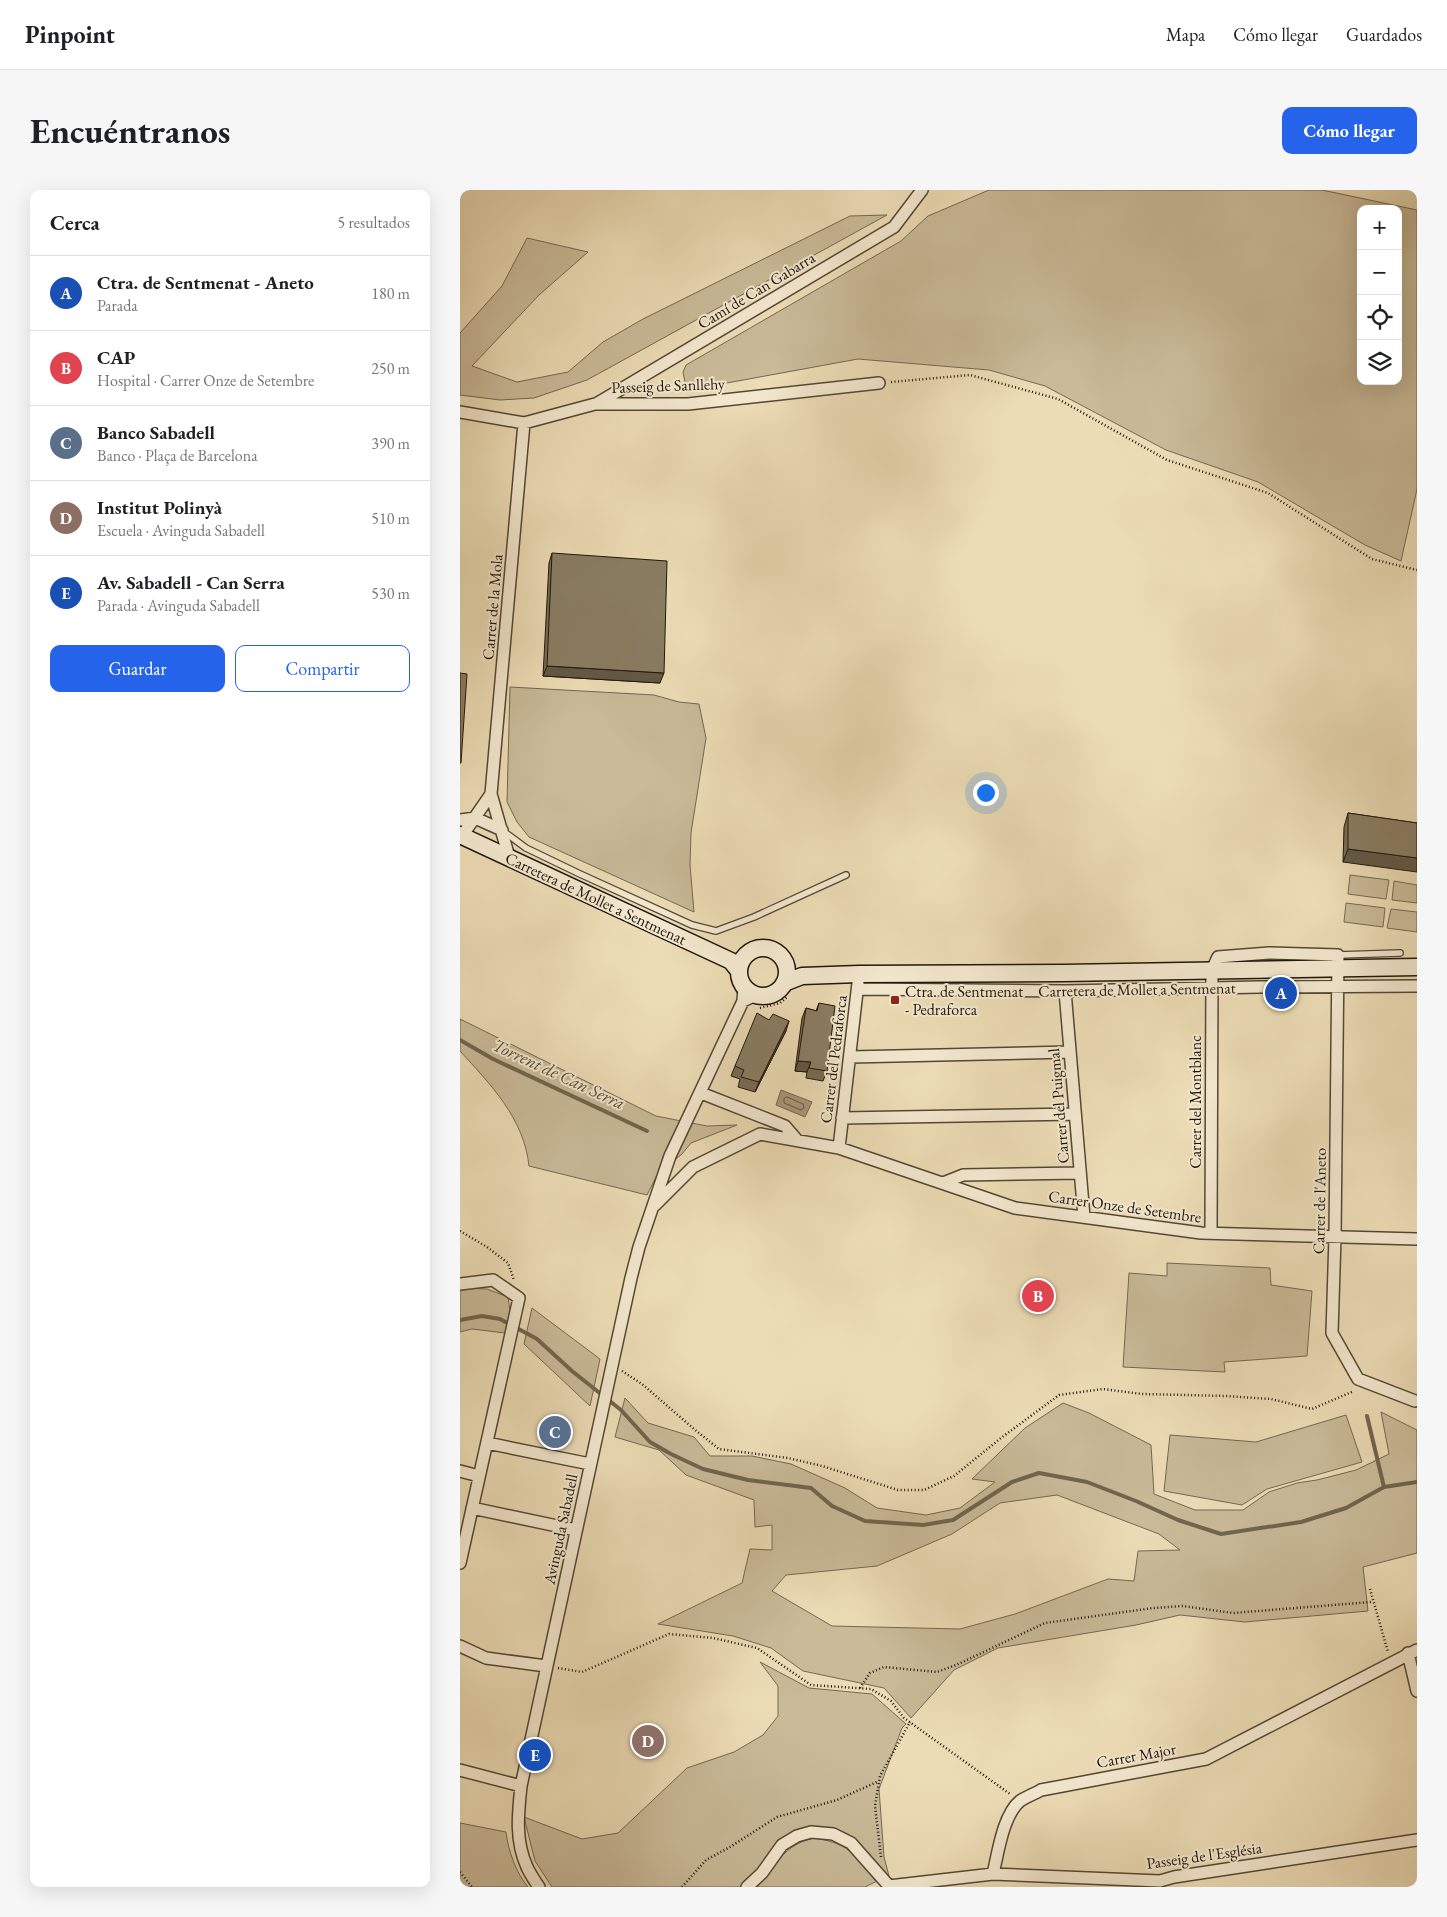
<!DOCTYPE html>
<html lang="es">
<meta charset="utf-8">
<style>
body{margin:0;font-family:"EB Garamond",serif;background:#f6f6f6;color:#202124}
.controls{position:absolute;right:15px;top:15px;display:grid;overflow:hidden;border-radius:10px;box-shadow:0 5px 20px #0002}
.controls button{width:45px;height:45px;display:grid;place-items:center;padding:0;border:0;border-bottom:1px solid #e0e0e0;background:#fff;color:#202124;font:25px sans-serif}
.you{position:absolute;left:525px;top:602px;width:18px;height:18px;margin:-12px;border:4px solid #fff;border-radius:50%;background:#1a73e8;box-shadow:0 0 0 8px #1a73e833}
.badge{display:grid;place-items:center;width:32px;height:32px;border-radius:50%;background:#2563eb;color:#fff;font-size:16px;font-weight:700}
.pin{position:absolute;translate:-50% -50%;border:2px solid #fff;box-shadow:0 1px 5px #0006}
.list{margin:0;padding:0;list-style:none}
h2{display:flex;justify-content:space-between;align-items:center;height:65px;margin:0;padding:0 20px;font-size:21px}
h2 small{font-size:16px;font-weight:400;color:#757577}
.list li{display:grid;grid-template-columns:32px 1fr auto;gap:15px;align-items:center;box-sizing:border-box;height:75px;padding:0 20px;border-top:1px solid #e0e0e0}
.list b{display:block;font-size:19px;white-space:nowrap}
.list p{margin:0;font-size:16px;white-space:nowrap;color:#757577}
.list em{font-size:16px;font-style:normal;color:#757577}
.actions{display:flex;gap:10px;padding:15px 20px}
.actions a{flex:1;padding:11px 0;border:1px solid #2563eb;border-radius:10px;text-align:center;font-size:18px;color:#2563eb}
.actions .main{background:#2563eb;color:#fff}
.icon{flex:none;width:28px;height:28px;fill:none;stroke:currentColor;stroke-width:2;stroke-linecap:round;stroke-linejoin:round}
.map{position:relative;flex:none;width:957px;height:1697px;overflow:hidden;border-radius:10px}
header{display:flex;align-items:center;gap:30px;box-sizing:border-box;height:70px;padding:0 25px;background:#fff;border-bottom:1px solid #e0e0e0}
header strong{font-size:24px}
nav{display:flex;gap:28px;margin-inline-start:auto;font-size:18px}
.intro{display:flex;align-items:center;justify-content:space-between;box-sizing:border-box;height:120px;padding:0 30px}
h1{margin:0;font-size:35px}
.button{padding:12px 22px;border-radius:10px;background:#2563eb;color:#fff;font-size:18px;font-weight:700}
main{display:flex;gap:30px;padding:0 30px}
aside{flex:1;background:#fff;border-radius:10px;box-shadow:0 5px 20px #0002}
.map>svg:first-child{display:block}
.green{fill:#c9ba98;stroke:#746852;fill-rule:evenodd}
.water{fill:#a6997b;stroke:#70654e}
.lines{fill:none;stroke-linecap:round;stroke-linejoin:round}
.shore{stroke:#625843;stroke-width:1}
.stream{stroke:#70654e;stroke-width:4}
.lane-casing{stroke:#524836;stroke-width:8}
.street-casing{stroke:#524836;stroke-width:14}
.secondary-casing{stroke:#1e160b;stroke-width:19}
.path{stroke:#1e160b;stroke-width:2.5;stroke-dasharray:1 2.5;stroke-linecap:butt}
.lane{stroke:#f3e8cf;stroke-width:5.5}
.street{stroke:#f3e8cf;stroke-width:11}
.secondary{stroke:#f3e8cf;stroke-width:16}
.wall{fill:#766c55;stroke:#1e160b}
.shaded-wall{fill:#605845;stroke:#1e160b}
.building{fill:#897d63;stroke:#1e160b}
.poi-dot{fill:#8f2418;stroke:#f3e8cf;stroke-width:2}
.labels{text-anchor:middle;stroke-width:4;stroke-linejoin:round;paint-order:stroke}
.street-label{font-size:16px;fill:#1e160b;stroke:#f3e8cf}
.poi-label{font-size:16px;fill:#1e160b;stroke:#f3e8cf;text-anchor:start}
.water-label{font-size:18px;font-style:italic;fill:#544a38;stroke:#f3e8cf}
</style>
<header>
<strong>Pinpoint</strong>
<nav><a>Mapa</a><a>Cómo llegar</a><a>Guardados</a></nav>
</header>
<div class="intro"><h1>Encuéntranos</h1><a class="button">Cómo llegar</a></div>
<main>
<aside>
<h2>Cerca<small>5 resultados</small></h2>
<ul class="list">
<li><span class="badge" style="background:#1a4fb4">A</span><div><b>Ctra. de Sentmenat - Aneto</b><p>Parada</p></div><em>180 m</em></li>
<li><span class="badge" style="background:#e0444e">B</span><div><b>CAP</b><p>Hospital · Carrer Onze de Setembre</p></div><em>250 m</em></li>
<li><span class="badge" style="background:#5c6f8a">C</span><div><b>Banco Sabadell</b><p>Banco · Plaça de Barcelona</p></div><em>390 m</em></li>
<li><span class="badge" style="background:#8d6e63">D</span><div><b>Institut Polinyà</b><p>Escuela · Avinguda Sabadell</p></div><em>510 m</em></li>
<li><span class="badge" style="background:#1a4fb4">E</span><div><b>Av. Sabadell - Can Serra</b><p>Parada · Avinguda Sabadell</p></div><em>530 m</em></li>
</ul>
<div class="actions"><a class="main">Guardar</a><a>Compartir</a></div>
</aside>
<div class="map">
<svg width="957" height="1697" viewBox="0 0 957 1697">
<rect width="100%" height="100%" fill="#ecdcb5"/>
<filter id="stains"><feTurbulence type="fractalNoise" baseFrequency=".004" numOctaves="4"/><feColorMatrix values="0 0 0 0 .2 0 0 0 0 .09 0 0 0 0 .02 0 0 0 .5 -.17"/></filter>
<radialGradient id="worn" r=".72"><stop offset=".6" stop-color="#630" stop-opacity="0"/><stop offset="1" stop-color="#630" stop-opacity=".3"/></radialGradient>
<path class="green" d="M529,0H862L957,20V299L941,371L905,355L798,292L706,260L585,196L529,180L398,169L234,199L225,192L223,182L226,175L441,51L468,26ZM901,19H938V191H901Z
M427,25L127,190L74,208L40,210L0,205V143L42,96L67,48L128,62L79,105L12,176L57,192L108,182L143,152L183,129L390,26Z
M50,497L194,505L219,512L239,514L246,548L231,643L230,675L234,722L69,647L57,632L47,612Z
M890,685L929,690L926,709L888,704Z
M934,691L957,695V713L932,710Z
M886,713L925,718L923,737L884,732Z
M931,719L957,722V742L927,738Z
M0,829L196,926L247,936L277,935L231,953L222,964L197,985L187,1005L69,976C64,928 30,894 0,861Z
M707,1073L810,1078L811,1095L852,1101L847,1166L764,1172L765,1182L663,1177L669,1083L707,1086Z
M3,1098L27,1099L48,1107L50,1121L45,1143L12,1139L0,1142V1100Z
M72,1118L140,1169L130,1216L64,1154Z
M165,1208L188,1233L234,1247L250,1266H292L331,1274L385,1298L417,1318L466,1325L500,1318L535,1292L512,1289L565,1238L603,1213L629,1223L691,1255L694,1304L735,1320H783L809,1302L837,1293L857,1290L896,1280L929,1264L921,1222L957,1240V1363L903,1377L908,1421L785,1432L720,1425L676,1435L538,1458L494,1480L451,1528L424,1498L343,1481L311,1458L273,1446L198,1434L282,1393L290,1359L312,1360V1335L295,1337L294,1310L226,1285L199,1260L155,1247ZM597,1305L699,1344L720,1360L678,1361L674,1391L648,1389L555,1424L500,1439L372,1436L312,1401L326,1385L417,1376L492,1344L540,1313Z
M886,1225L902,1272L807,1299L782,1315L704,1301L710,1245L796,1252Z
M300,1472L349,1498L412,1504L446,1534L442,1538L419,1599L424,1667L430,1690L392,1648L348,1637L301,1677L281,1697H92L75,1671L64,1627L122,1649L158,1643L227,1578L274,1562L303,1545L318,1526V1496Z
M0,1633L46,1642C48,1660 56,1683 68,1697H0Z
M355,1648C391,1654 395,1666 417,1691L405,1697H295C316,1676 323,1654 355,1648Z"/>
<path class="water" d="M321,900L352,912L345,927L316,915Z"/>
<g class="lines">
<path class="shore" d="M327,907L343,914L344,918L341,920L324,913V909Z"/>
<path class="stream" d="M0,850L33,869L187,941
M0,1130L22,1126L40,1129L77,1149L112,1181L161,1220L190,1252L211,1264L243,1279L288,1290L351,1298L372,1316L405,1331L463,1335L493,1330L552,1292L579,1283L627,1292L676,1311L718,1330L761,1344L841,1332L886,1318L924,1297L957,1292
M907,1226L924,1297"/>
<defs>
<path id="lane" d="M43,641L66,658L120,684L232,735L256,741L294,727L386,685
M878,765L940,763"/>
<path id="street" d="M136,214L434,37L462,0
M0,222L64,233L135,214H228L419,193
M0,630L15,628L42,640
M2,646L31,604
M49,667L31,604L64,233
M398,799L605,801L800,797L957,796
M605,801L624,1027
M283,811L296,805
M390,867L609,862
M241,903L325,936L337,950
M382,928L615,924
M379,958L398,793
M483,993L503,985L620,983
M195,1015L233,977L300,944L379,958L555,1018L741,1043L957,1049
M751,1043L752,780L758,767L809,763L878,765L875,1047L872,1143L898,1189L955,1211
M0,1094L33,1090L59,1108L0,1373
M27,1253L130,1274
M0,1281L19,1286
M12,1318L116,1340
M0,1456L26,1468L86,1476
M948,1463L957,1501
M0,1580L61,1596
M533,1684C538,1663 543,1625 560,1611C566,1607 574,1604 581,1600L746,1569L957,1460
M79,1697C75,1691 70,1684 67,1677C55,1651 58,1624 61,1596L171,1088L179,1057L210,966L283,811L284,796
M287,1697L302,1683L322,1655L337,1646L351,1642L373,1644L391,1653L429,1696L533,1684L700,1691L714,1687L957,1650"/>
<path id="secondary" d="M0,645L271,771L279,781
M279 782a24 24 0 1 1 48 0a24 24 0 1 1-48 0Z
M324,793L342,786L399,784L603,783L957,777"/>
</defs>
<use href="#lane" class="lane-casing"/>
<use href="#street" class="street-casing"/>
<use href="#secondary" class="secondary-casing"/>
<path class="path" d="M431,192L510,185L598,209L707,270L808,303L912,369L957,380
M300,818L320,813L327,807
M0,1041L27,1057L48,1073L54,1090
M162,1181L182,1194L234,1239L259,1259L328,1268L362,1276L438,1300H464L494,1286L541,1248L599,1205L643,1199L682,1204L766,1206L811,1209L852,1219L894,1201
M910,1399L928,1462
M98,1478L122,1482L209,1444L253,1448L297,1458L351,1495L411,1499L431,1511L444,1528L550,1604
M400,1498L410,1483L424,1477L477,1482L496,1475L585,1433L693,1418L723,1416L773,1423L911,1412
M421,1667L415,1616L420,1586L450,1532
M0,1682L12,1697
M222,1697L246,1670L270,1657L317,1627L377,1610L419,1591"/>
<use href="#lane" class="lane"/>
<use href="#street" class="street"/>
<use href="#secondary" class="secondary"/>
</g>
<path class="wall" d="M92,363L200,493L83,486L89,373Z
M888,623L957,633L883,672L884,637Z
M359,813L367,881L363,891L346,888L347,882L335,881L342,828L346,818L356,821Z
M326,841L295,902L278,897L280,889L271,886L275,876Z"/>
<path class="shaded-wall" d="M87,476L204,483L200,493L83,486Z
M888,659L957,668V682L883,672Z
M329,831L326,841L295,902L299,892Z
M338,871L351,872L347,882L335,881Z"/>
<path class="building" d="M92,363L207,371L204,483L87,476Z
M0,483L7,484L1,573H0Z
M888,623L957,633V668L888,659Z
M359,813L375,816L367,881L349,878L351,872L338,871L346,818L357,821Z
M297,823L309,830L313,824L329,831L299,892L281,887L284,880L275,876Z"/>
<rect class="poi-dot" x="430" y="805" width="10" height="10" rx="2.5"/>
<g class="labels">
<g class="street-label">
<text transform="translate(296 100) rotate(-31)" y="6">Camí de Can Gabarra</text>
<text transform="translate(208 195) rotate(-2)" y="6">Passeig de Sanllehy</text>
<text transform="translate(32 417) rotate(-85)" y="6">Carrer de la Mola</text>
<text transform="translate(136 708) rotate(25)" y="6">Carretera de Mollet a Sentmenat</text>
<text transform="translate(677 799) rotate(-1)" y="6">Carretera de Mollet a Sentmenat</text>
<text transform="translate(373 869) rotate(-83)" y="6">Carrer del Pedraforca</text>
<text transform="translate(735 912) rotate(-90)" y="6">Carrer del Montblanc</text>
<text transform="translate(598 916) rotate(-95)" y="6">Carrer del Puigmal</text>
<text transform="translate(859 1011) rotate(-89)" y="6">Carrer de l'Aneto</text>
<text transform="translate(665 1016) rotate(8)" y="6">Carrer Onze de Setembre</text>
<text transform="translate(100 1339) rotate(-78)" y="6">Avinguda Sabadell</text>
<text transform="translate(676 1565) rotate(-10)" y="6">Carrer Major</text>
<text transform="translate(744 1665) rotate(-8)" y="6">Passeig de l'Església</text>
</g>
<g class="poi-label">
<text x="445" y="807">Ctra. de Sentmenat<tspan x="445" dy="18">- Pedraforca</tspan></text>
</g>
<g class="water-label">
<text transform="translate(99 884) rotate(25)" y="6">Torrent de Can Serra</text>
</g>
</g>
<rect width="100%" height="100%" filter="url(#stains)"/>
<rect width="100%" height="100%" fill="url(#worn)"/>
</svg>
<div class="controls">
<button>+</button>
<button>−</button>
<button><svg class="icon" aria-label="locate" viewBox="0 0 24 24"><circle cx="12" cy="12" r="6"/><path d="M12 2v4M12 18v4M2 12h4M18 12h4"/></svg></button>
<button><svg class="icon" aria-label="layers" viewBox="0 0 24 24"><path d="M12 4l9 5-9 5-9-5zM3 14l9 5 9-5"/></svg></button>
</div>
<div class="you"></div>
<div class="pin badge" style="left:821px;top:803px;background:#1a4fb4">A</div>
<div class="pin badge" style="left:578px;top:1106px;background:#e0444e">B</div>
<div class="pin badge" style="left:95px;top:1242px;background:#5c6f8a">C</div>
<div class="pin badge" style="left:188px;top:1551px;background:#8d6e63">D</div>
<div class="pin badge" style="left:75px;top:1565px;background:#1a4fb4">E</div>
</div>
</main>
